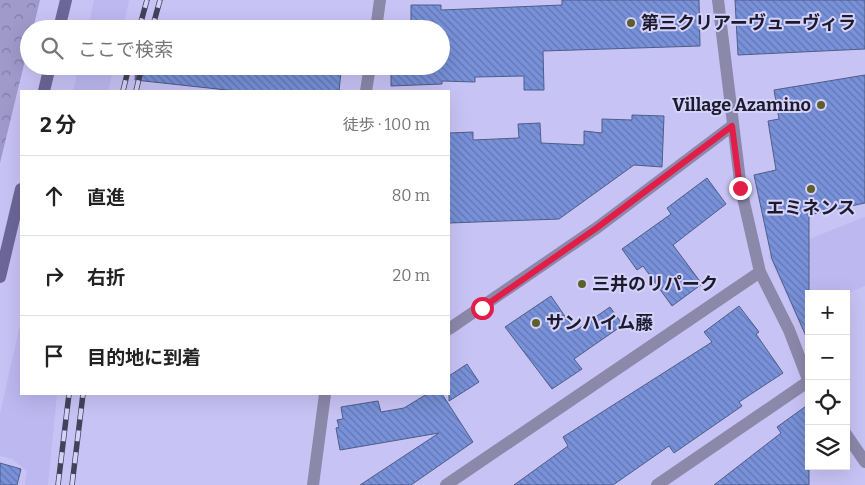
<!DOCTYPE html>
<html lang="ja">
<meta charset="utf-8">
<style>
body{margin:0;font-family:Bitter,"Noto Sans JP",serif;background:#f2f2f2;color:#222}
.controls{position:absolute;right:15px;bottom:15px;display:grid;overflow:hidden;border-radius:0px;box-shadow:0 5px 20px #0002}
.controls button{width:45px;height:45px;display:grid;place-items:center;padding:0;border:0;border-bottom:1px solid #e0e0e0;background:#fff;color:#222;font:25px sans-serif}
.stop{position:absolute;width:15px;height:15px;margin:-11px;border:4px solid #e11d48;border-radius:50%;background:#fff}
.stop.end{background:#e11d48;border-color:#fff;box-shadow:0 1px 5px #0008}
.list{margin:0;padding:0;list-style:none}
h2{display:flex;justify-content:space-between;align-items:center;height:65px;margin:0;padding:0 20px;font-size:21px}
h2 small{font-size:16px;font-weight:400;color:#767676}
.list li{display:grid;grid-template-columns:32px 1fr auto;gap:15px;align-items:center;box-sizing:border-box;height:80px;padding:0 20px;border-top:1px solid #e0e0e0}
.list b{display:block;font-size:19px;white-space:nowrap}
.list em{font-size:16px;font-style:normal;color:#767676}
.icon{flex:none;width:28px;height:28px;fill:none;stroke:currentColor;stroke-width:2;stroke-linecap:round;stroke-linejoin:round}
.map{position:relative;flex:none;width:865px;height:485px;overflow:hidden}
.search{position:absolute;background:#fff;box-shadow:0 5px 20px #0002;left:20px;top:20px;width:430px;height:55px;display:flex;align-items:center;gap:12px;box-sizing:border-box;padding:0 18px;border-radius:28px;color:#767676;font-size:19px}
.panel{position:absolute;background:#fff;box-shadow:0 5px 20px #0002;left:20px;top:90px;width:430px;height:305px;border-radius:0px}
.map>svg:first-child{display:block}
.built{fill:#bdb8f0}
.park{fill:url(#park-crowns)}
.building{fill:url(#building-back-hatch);stroke:#4f5d87}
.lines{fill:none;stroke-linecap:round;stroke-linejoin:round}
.street{stroke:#8b88aa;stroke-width:12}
.secondary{stroke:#6d6798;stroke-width:12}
.rail-casing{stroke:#44415a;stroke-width:5.5}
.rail{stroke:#d5d2fa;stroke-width:4;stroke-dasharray:11;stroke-linecap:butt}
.route{stroke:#e11d48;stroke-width:6}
.poi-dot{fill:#5f5f2c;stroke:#d5d2fa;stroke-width:2}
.labels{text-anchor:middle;stroke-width:4;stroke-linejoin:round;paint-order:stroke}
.poi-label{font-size:18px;font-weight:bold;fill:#1c1a2c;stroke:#d5d2fa;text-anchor:start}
</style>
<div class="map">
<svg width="865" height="485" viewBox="0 0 865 485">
<defs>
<pattern id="park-crowns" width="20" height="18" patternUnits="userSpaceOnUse" patternTransform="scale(1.25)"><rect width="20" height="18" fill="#9f9aca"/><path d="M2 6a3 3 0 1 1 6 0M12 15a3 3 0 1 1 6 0" fill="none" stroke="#817da4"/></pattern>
<pattern id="building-back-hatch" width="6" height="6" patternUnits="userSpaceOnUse" patternTransform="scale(1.25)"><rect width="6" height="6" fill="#7891d9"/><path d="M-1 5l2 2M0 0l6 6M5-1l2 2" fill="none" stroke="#6276b0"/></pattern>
</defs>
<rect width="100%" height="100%" fill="#c8c3f5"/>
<path class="built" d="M94,0H129L123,29H88Z
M79,66H114L108,91H73Z
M865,217V286L846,294H809V310L796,316L768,255Z
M21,320V394H57L48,485H25L27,471L12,459L0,456V414Z"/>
<path class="park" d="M0,0H40L33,29H29V44L0,163Z"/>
<path class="building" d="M562,0H699L700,46L543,51L544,90H524V76L475,77V82L442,81V84L391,86V66H441V29H411V5H441V10L491,8L562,5Z
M735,0H865V49L738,55Z
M136,66H288L341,72L339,91H236L135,80Z
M865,75V203L809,215V343L772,259L754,175L776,170L768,121L779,119L774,90Z
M632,115L664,116L662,167L634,165L559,219L449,223V133L473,132V140L519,138L518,124L540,123L541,143L584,145V131L602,133V119L632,120Z
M707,178L726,204L673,245L702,284L672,306L643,266L637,270L622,249L671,214L667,208Z
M551,296L575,331L610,307L623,325L574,359L582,369L552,389L505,327Z
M739,306L759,332L756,334L783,373L739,402L742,406L674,453L669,446L613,485H514L568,446L563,437L712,342L704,332Z
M467,364L479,382L449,401V376Z
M427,394H442L473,442L411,485H360L439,433L340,450L336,428L339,427L337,420L343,419L341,407L378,401L381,412L404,408Z
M809,404V485H714L781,433L777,427Z
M0,463L21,469L17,485H0Z"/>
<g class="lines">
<path class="street" d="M718,0L741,189L760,272L789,330L809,382
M376,29L380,0
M366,91L370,66
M449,329L598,227L732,126
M846,434L865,462
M313,485L325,394
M446,485L760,272
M657,485L809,381"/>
<path class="secondary" d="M59,29L66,0
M44,91L50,66
M0,277L21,189"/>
<defs>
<path id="rail" d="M139,29L147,0
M152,29L160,0
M123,91L129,66
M136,91L142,66
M58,485L69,394
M72,485L83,394"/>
</defs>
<use href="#rail" class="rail-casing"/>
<use href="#rail" class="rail"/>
</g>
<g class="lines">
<path class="route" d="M482,308L598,227L732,126L740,188"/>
</g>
<g class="poi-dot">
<circle cx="631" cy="23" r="5"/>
<circle cx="821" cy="105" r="5"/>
<circle cx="811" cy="189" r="5"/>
<circle cx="582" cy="284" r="5"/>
<circle cx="536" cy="323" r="5"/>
</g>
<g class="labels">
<g class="poi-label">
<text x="641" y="29">第三クリアーヴューヴィラ</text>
<text x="811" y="111" text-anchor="end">Village Azamino</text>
<text x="811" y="214" text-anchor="middle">エミネンス</text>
<text x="592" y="290">三井のリパーク</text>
<text x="546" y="329">サンハイム藤</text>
</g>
</g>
</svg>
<div class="controls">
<button>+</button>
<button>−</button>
<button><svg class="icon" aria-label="locate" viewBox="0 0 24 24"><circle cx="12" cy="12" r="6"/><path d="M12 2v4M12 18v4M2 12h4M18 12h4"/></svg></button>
<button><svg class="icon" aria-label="layers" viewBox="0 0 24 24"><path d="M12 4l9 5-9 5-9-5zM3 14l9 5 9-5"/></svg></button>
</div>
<div class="stop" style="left:482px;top:308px"></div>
<div class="stop end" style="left:740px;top:188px"></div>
<div class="search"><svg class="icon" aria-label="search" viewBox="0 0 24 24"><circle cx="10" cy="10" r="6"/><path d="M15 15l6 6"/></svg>ここで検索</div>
<section class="panel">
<h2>2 分<small>徒歩 · 100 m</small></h2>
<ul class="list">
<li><svg class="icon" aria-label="ahead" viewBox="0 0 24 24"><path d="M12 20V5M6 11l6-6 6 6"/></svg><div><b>直進</b></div><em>80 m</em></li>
<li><svg class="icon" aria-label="right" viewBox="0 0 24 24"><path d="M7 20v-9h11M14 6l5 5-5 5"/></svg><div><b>右折</b></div><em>20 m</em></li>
<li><svg class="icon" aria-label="arrive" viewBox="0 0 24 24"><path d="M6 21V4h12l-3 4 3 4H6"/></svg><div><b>目的地に到着</b></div></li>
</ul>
</section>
</div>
